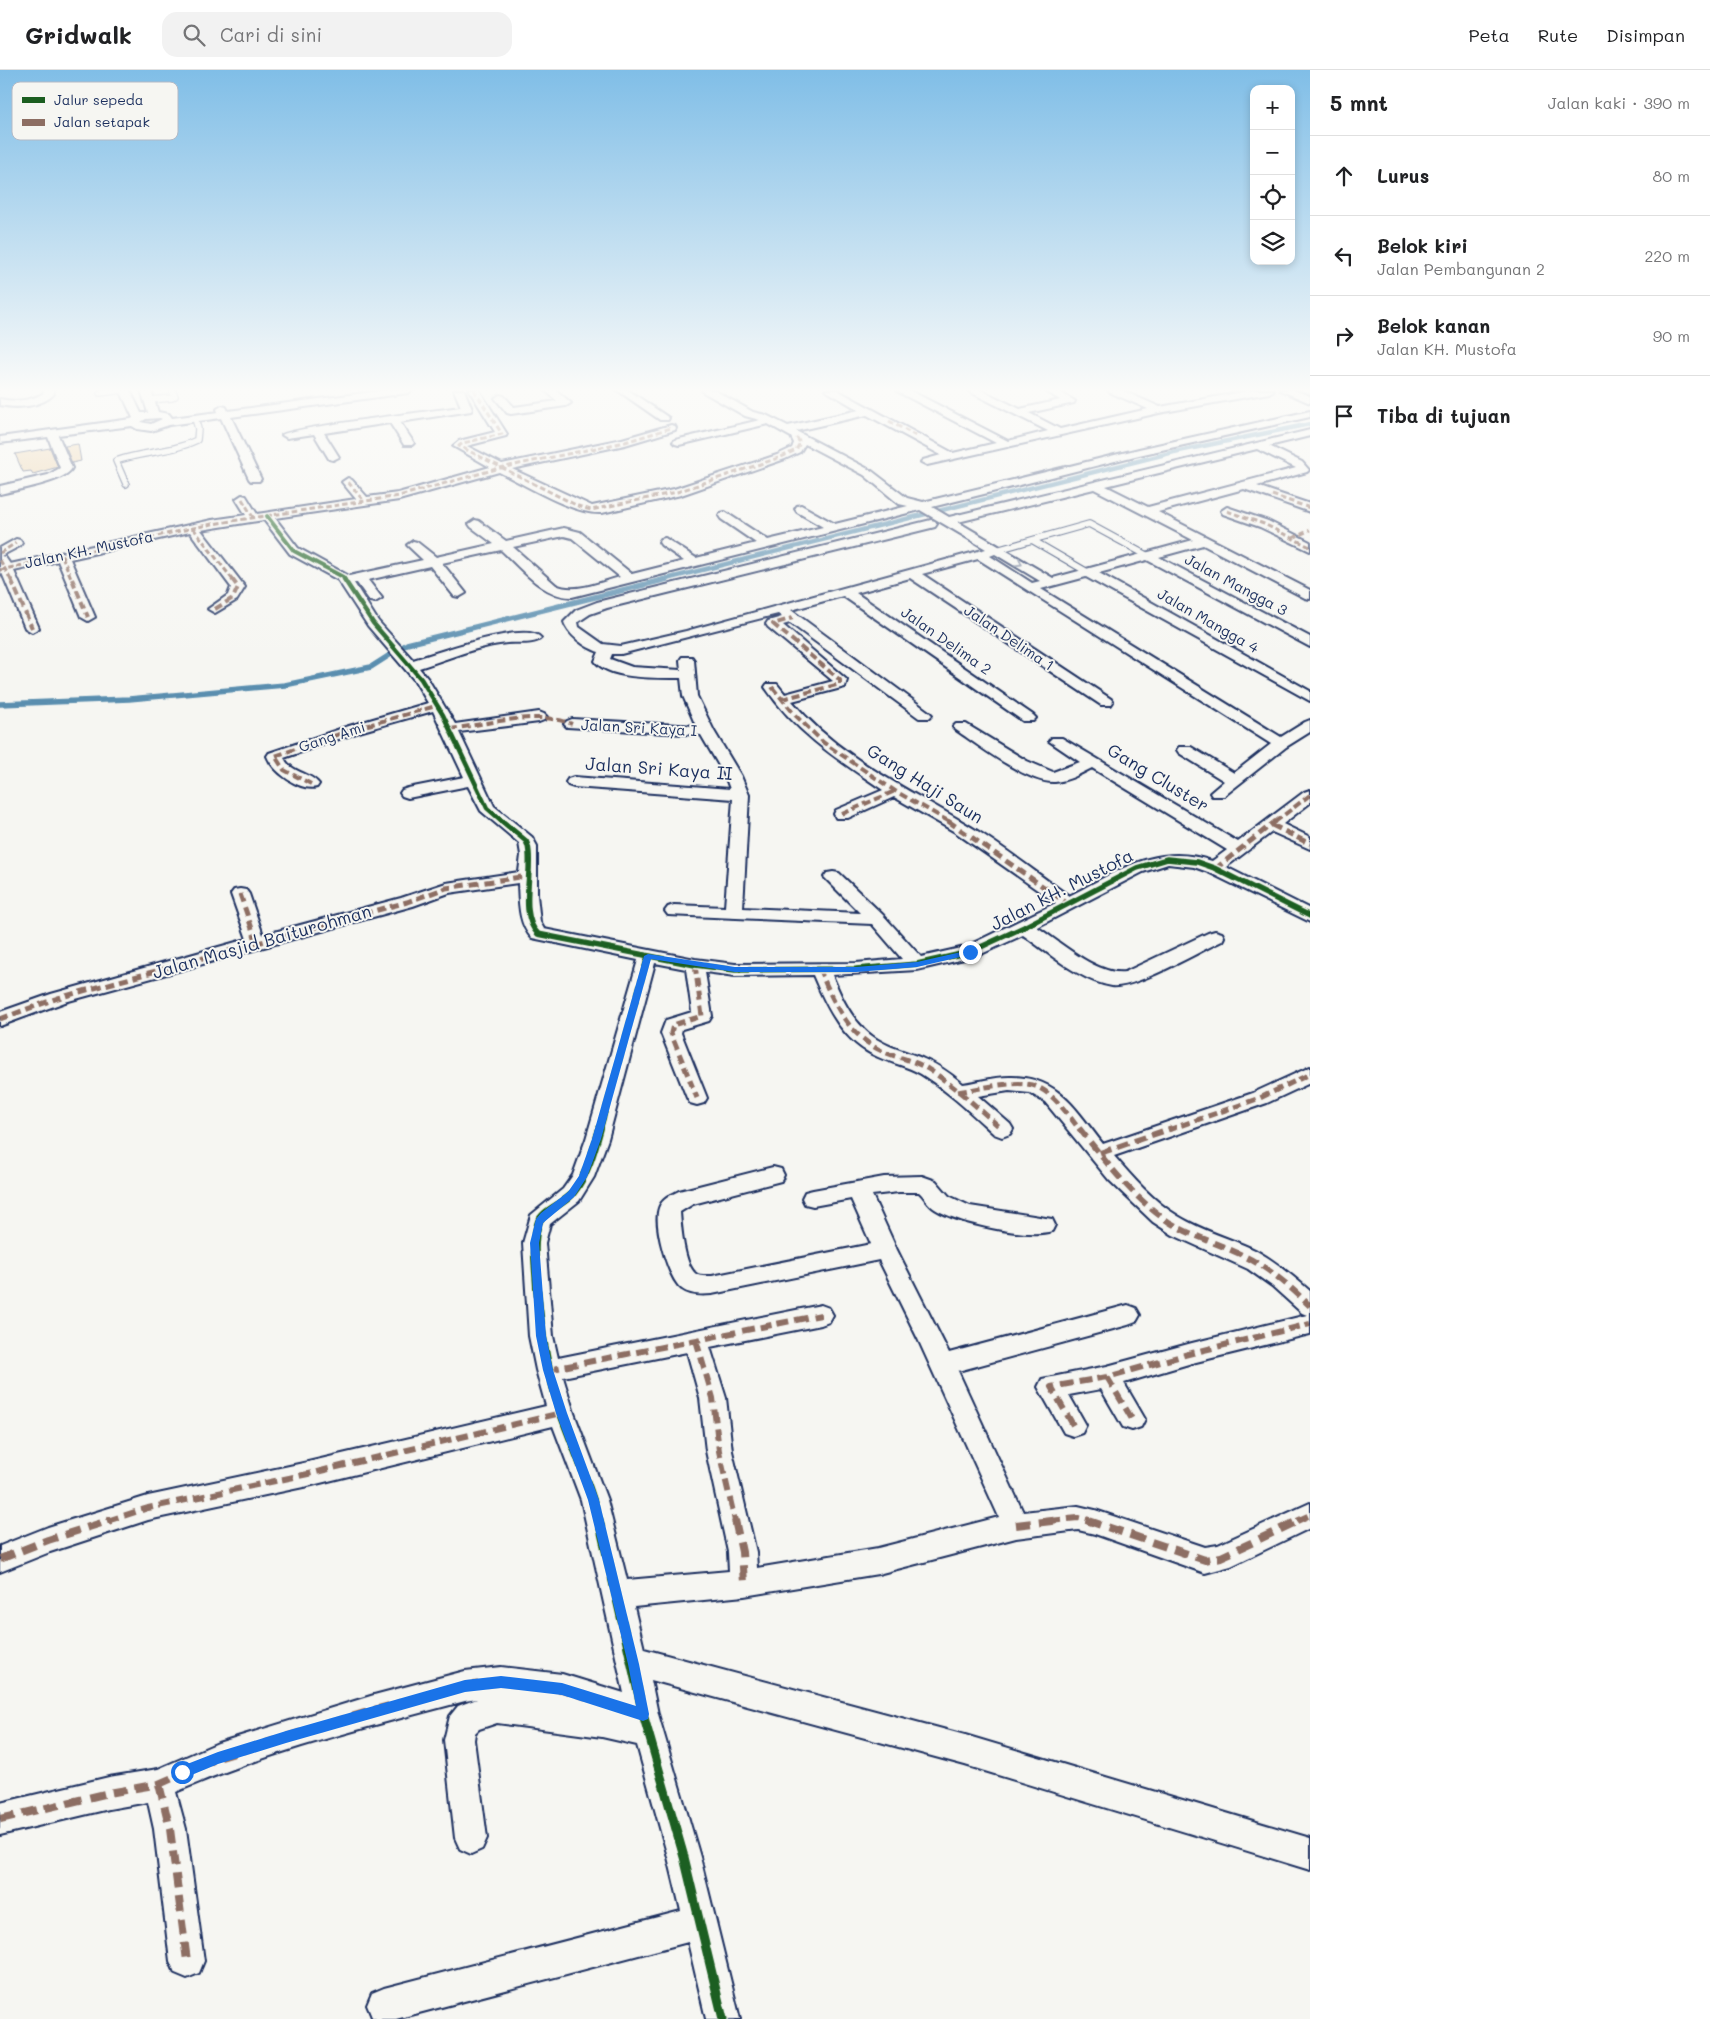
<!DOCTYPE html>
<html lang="id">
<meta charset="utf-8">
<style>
body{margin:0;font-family:Mali,sans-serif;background:#f2f2f2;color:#202124}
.controls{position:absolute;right:15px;top:15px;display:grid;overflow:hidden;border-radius:10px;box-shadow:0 2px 8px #0003}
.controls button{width:45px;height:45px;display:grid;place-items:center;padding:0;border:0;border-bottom:1px solid #e0e0e0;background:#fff;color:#202124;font:25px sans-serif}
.stop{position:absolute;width:15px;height:15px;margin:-11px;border:4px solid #1a73e8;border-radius:50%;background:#fff}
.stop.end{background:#1a73e8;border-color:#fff;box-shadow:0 1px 5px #0008}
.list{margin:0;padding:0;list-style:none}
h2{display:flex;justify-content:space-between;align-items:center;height:65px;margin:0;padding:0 20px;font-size:21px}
h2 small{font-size:16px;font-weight:400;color:#757577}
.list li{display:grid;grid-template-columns:32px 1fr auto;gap:15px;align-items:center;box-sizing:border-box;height:80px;padding:0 20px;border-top:1px solid #e0e0e0}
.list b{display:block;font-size:19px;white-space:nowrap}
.list p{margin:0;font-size:16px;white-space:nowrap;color:#757577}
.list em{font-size:16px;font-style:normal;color:#757577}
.icon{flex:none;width:28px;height:28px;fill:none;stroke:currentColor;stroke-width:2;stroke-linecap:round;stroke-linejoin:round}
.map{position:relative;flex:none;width:1310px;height:1949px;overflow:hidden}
header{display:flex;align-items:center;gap:30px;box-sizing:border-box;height:70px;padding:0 25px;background:#fff;border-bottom:1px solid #e0e0e0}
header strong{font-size:24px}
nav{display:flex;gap:28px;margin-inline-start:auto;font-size:18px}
.search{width:350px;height:45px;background:#f2f2f2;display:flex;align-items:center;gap:12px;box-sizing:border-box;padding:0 18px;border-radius:15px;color:#757577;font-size:19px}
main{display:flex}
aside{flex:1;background:#fff}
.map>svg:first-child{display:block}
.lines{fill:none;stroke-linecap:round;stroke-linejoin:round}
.stream-far1{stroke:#5a8eaf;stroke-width:4.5}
.stream{stroke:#5a8eaf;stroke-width:5.5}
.building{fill:#eacb9d;stroke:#1b2f5e}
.lane-casing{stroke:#1b2f5e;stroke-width:8}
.street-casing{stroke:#1b2f5e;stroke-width:4}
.lane{stroke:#f6f6f2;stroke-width:5.5}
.street{fill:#f6f6f2;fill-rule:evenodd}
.quiet-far4{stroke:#8d6e63;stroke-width:3;stroke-dasharray:5.5 3;stroke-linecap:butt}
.quiet-far3{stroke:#8d6e63;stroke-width:4;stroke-dasharray:8 4;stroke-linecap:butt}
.quiet-far2{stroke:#8d6e63;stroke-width:5;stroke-dasharray:9 5;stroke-linecap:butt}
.quiet-far1{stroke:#8d6e63;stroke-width:6;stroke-dasharray:12 6;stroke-linecap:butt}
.quiet{stroke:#8d6e63;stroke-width:8;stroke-dasharray:15 8;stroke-linecap:butt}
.cycleway-far4-casing{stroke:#f6f6f2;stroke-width:5.5}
.cycleway-far3-casing{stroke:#f6f6f2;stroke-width:7}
.cycleway-far2-casing{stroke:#f6f6f2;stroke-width:9}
.cycleway-far1-casing{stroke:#f6f6f2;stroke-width:11}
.cycleway-casing{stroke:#f6f6f2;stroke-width:12}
.cycleway-far4{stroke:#1b5e20;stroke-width:4}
.cycleway-far3{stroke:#1b5e20;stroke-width:4.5}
.cycleway-far2{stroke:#1b5e20;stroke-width:5.5}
.cycleway-far1{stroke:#1b5e20;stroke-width:8}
.cycleway{stroke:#1b5e20;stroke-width:9}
.oneway{stroke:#8892a8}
.route{fill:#1a73e8}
.labels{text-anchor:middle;stroke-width:4;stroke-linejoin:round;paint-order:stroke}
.far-street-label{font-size:15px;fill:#1b2f5e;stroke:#f6f6f2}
.street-label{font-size:18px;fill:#1b2f5e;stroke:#f6f6f2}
.key{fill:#f6f6f2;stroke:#b4bac6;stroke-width:1}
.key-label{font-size:14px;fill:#1b2f5e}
</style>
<header>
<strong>Gridwalk</strong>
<div class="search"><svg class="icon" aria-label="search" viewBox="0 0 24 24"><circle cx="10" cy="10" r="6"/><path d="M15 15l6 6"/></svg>Cari di sini</div>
<nav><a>Peta</a><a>Rute</a><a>Disimpan</a></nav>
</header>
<main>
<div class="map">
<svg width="1310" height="1949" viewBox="0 0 1310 1949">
<rect width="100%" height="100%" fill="#f6f6f2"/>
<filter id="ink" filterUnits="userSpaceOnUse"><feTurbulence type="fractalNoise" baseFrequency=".02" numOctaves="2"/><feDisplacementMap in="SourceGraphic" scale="10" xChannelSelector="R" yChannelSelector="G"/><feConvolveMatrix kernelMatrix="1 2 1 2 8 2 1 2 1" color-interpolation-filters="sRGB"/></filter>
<g filter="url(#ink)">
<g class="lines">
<path class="stream-far1" d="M662,510L1174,382L1310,354"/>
<path class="stream" d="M0,634L129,629L285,615L371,597L407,574L667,509"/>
</g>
<path class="building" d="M78,374L81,391L72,393L65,376Z
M50,378L58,397L33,404L31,401L23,402L15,384Z"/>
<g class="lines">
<defs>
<path id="lane" d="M100,323L123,320
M150,330L172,328L175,326L172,320
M126,414L116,391C143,381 171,383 197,370L198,359L195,348
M997,480L1032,470
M1089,503L1032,470L1089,454L1148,486"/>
<path id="street" d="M43,320H53L54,324C42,337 17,339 0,335V329C15,332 31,331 44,323Z
M120,320H130L141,343H148L141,320H151L158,342L169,344L172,348L218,342L217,339L222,336L226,337L228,341L387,320H413L408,323L231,347L261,409L259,411H251L249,409L221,348L169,355L151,361L137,359L132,356L58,365L72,398C66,412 15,420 0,424V416L48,405L60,398L48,367L0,373V367L131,349L133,348ZM160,348L162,349L151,354L141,352L146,349Z
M454,320H464L472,339L471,341L400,352L414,373L412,375H404L390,353L324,363L339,387L333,390L329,389L314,364L287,368L282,365C288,358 439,340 461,337Z
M469,320H479L507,364L506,366L467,376L502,394L622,369L671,355L675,356L676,358L675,360L625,375L512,399L592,436L674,419L777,385L792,378L794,373L791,367L768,354L679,375L675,374L673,372L675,370L760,350L745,346L703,322L702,320H714L753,342L766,345L788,356L859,340L825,320H837L953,383L996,373L898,322L897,320H909L1008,371L1048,361L970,322L969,320H981L1020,339L1060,330L1044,320H1056L1075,331L1074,333L1029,343L1060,359L1148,339L1109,322L1108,320H1121L1160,337L1254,320H1274L1269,323L1159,343L927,395L921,392L923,390L941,385L867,345L796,361L872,401L907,428L923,432L1139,379L1310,341V347L1139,385L932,437L949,447L1310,360V366L1269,376L1302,392L1309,400L1307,402L1257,416L1310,434V442L1244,419L1158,442L1310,520V529L1305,528L1203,475L1159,487L1310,567V577L1147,490L1099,503L1310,621V631L1086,507L1041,519L1281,667L1305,652L1310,650V662L1286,677L1224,726H1212L1210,723L1224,711L1179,683L1177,680L1179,677H1191L1234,703L1271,674L978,489L922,504L1111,629L1113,632L1111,635H1101L910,508L856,523L1033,645L1036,648L1033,651H1023L843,526L791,540L929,642L932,645L929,648H919L790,553L783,555L847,610L845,617L792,631C838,687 905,717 966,754C1002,775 1035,802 1069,826C1117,802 1156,772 1212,791L1227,780L1092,698C1080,704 1068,711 1055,712C1029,714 978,675 956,660L953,657L956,654H966L1027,691L1053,702L1080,692L1049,671L1052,668H1062L1238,772L1304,722L1310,720V733L1283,754L1310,767V779L1272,762L1226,797L1310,839V852L1208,802L1194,797L1168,794L1143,802L1037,857C1060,872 1098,906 1125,902L1208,863L1215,861L1222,863L1224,867L1222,871C1198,882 1135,919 1112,916C1080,911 1049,883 1023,865L977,886L917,900L832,905C840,924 848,943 863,958C880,976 903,980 924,989C939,995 951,1004 963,1014C978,1012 994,1007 1010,1007C1058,1006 1076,1040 1103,1074L1253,1023L1310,997V1013L1267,1033L1114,1086C1133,1108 1153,1131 1178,1146C1202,1161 1230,1168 1255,1180C1275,1191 1293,1206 1310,1221V1264L1192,1293L1124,1313L1145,1349L1141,1357L1132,1360L1123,1357L1101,1319L1069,1325L1086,1355L1082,1363L1073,1366L1064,1363L1038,1317L1042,1309L1107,1296L1192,1273L1307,1245L1302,1243L1272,1216L1248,1199L1173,1165L1153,1152L1109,1110L1045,1032L1030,1023L1009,1021L978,1026L1010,1054L1013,1059L1010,1064L1002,1067L994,1064C971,1043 948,1021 921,1004C907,996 892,993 878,987C843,972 827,938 813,905L735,906L705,902L712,946L709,951L682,959L681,963L707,1028L704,1033L697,1035L690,1033L687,1028L661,963L666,950L692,942L686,899L655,893L608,1069L594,1107L579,1131L550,1154L545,1173L553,1266L558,1288L821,1235L829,1238L833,1245L829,1252L821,1255L710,1277L726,1328L732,1381L756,1482L757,1498L878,1478L999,1447L918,1269L879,1190L712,1224C702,1225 690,1225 682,1219C668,1209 653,1154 659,1138C662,1129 671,1125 679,1121L773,1097L781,1099L784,1105L781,1111L693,1134L680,1142C681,1157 684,1195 696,1204C700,1207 707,1206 712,1206L871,1174L851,1129L813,1136L805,1134L802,1128L805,1122L813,1120L884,1107L922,1106L936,1111L949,1126L970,1136L1052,1149L1055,1155L1052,1161C1028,1169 957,1153 935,1139C928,1135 925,1127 919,1122H899L872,1125L897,1180L949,1283L1128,1235L1136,1238L1140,1245L1136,1252L1128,1255L958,1301L1023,1442L1078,1436L1095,1440L1205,1477L1218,1475L1310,1433V1458L1231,1496L1205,1503L1095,1464L1078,1460L1016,1468L878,1504L744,1526L634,1537L644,1579L965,1665L1310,1768V1800L965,1695L651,1610L658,1644L700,1787L740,1949H706L688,1872L396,1949H376L372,1947L367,1935L372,1923L384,1918L681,1841L668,1787L637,1675L602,1667L497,1653L479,1659L475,1663L474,1670L487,1768L482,1779L471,1784L460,1779L455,1768L444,1670L450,1646L458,1636L477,1629L465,1631C368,1657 269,1681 176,1722L186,1759L204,1891L199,1903L187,1908L175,1903L170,1891L154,1759L148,1732L109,1739L0,1765V1733L109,1707L158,1699L218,1673L374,1625L465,1601L501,1597L562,1604L624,1623L581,1430L553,1356L308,1416L148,1450L50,1482L0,1502V1476L48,1457L148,1426L308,1392L546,1336L536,1300L529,1266L523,1173L531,1145L563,1119L573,1105L586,1069L638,890L532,868C518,854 519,831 518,813L449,823L413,836L65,932L0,956V942L51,924L247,869L231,824L234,820L240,819L246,820L249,824L263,865L401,828L446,813L519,802L521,785L519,773L481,741L468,716L408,728L402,726L400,723L402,720L408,718L464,707L433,641L359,662L284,688C291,703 310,702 319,714L317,717C300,722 273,702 267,686L269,683L349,656L428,633L415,611L368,556L338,510L290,484L264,450L201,460L245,517L237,530L215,543L208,539L228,525L231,517L190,462L70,489L95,547L88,551L81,547L58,491L14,501L39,558L32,562L25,558L2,503L0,504V478L16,469L20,470L22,473L20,476L1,486L5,487L10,494L212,450L246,445L236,429L242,425L246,426L257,444L356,429L342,412L348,408L352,410L367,427L398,423L490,397L453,376L459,371L495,362ZM805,374L864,405L899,434L908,436L835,454L801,435L797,436L795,439L797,442L823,457L768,470L725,442L721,443L719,446L721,449L756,473L696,488L665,468L661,469L659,472L661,475L684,491L632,504L580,462L564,458L506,471L479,451L475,450L469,454L471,457L494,474L436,487L417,472L413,471L407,475L423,490L349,506L298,478L275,448L399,430L499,402C526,415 573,445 602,443L681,425L785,389L800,382ZM1257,379L1296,398L1148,437L1106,416ZM1094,419L1193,470L1053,508L958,452ZM920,440L986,479L686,561L621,576L603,574L579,557L578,552L590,544L607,538L935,457L937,454L935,451L931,450L597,532L576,540L564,552C568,565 586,578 599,582L595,591C609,610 660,608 681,608L683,626L696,656L572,649L567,651L564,654L567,657L701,665L725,706L730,719L574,707L568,709L566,712L568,715L574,717L733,729L725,837L674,835L668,837L665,841L668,845L872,854L902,889L856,893L735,894L695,889L544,859L540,852L537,825V776L532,767L494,736L459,662L539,652L544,650L547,647L544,644L539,642L455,654L428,609L419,598C448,589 477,576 507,573C516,572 535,575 541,568C527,550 433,584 413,590L378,551L354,513H357L370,531L375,532L382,528L368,510L430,496L454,526L459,527L466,523L442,493L501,480C522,499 543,527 572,527ZM564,466L572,468L620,507C601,512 574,524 556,515L513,477ZM995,484L1040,511L1032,513L990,486ZM778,544L782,547L768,551L766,554L768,557L833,611L785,624L777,614H767L765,617C797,664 837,689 883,720L836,740L834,744L836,748H848L894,727L955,762L1056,833L965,877L921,887L883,845L839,803L833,802L827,803L824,807L860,843L743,838L749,725L741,706L714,661L697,626L694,590L692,587H682L680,590L681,600L632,597L610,589L612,584H621ZM687,1282L700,1328L706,1381L728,1482L729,1501L627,1510L607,1430L574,1343L563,1307Z
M545,320H556L571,333L566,336L511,344L507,343L495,328L500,325L504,326L514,337L557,331Z
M617,320H628L669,348L668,350H660Z
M1280,320H1293L1310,326V333Z
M1227,437L1268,451L1310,472V481L1260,457L1223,444L1221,441Z"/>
</defs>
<use href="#lane" class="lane-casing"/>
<use href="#street" class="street-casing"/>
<use href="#lane" class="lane"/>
<use href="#street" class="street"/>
<path class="quiet-far4" d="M474,320L502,364L463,373L459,376L578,436L591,440L677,422L781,387L796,380L800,373L796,366
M889,351L916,366
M348,412L363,430
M1272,425L1310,438
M242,429L254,449
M1227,441L1264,454L1310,477
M193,458L233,510
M1293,468L1310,460
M0,483L16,473
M62,486L72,510
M0,490L11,510
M0,500L212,454L399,426L500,398L625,372L671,358"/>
<path class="quiet-far3" d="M11,509L32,558
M72,509L88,547
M215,539L233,528L238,517L232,509
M772,617L796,646L824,673L895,721L950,752
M782,629L840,614V610L773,554L793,548
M450,659C488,654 536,640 572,654
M311,714L284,700L275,686L354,659L436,636
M842,744L895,721
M1275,752L1310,725"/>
<path class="quiet-far2" d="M948,751L1067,833
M1272,755L1310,774
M1215,799L1276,751
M240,824L257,873
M695,895L702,946L673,955L671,963L697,1028
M819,898C833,931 847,965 882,981C897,988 914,990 928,999C955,1016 978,1038 1002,1059
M0,949L58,928L407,832L446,818L527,806
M958,1022C978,1019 1017,1009 1035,1016C1054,1023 1068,1045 1080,1060
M1168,1060L1260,1028L1310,1004"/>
<path class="quiet-far1" d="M1079,1058C1106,1092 1133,1128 1169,1152C1193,1167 1221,1174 1246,1187C1270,1199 1291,1217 1310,1236
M1100,1083L1172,1058
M696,1270L713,1328L719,1381L735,1451
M548,1300L821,1245
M1107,1307L1132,1349
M1073,1355L1051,1317L1107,1307L1192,1283L1310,1254
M107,1451L148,1438L308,1404L561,1343
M1050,1451L1078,1448L1091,1451
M1297,1451L1310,1445"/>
<path class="quiet" d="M735,1450L742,1482L744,1513
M1086,1450L1205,1490L1221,1487L1300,1450
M1016,1455L1061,1450
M0,1489L48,1470L111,1450
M159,1714L170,1759L187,1891
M0,1749L109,1723L159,1714L218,1688L374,1640L465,1616L501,1612L562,1619L643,1644"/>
<defs>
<path id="cycleway-far4" d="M267,446L294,481L343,507L345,510"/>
<path id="cycleway-far3" d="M344,509L373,553L421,609L443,645L487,738L503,752"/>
<path id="cycleway-far2" d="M502,751L526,771L528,776C534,800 518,844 538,864L695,895L735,900L856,899L917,894L970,882L1024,857L1137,798L1167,789L1197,792L1214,798L1310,846
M600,1060L648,886"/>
<path id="cycleway-far1" d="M599,1451C590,1414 574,1380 561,1344C547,1302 541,1262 537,1218C536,1196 532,1175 538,1154C542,1140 563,1135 572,1124C587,1106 594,1080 600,1058"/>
<path id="cycleway" d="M599,1450L643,1644L684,1787L723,1949"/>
</defs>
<use href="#cycleway-far4" class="cycleway-far4-casing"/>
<use href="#cycleway-far3" class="cycleway-far3-casing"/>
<use href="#cycleway-far2" class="cycleway-far2-casing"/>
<use href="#cycleway-far1" class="cycleway-far1-casing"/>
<use href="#cycleway" class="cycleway-casing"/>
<use href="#cycleway-far4" class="cycleway-far4"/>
<use href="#cycleway-far3" class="cycleway-far3"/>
<use href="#cycleway-far2" class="cycleway-far2"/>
<use href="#cycleway-far1" class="cycleway-far1"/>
<use href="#cycleway" class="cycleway"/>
</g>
<defs><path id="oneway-chevron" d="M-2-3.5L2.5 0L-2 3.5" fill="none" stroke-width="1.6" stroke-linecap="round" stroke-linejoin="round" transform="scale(1.25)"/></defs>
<use class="oneway" href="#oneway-chevron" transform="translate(1019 493) rotate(30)"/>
</g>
<linearGradient id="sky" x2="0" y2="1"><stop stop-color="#80bee7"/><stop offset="0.54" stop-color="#fbfbf9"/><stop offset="1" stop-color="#fbfbf9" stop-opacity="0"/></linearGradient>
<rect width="1310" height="592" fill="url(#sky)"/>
<path class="route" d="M970,880H973V884L917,897L856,902H735L651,889L601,1069L587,1107L574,1127L543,1153L539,1173L546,1266L553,1300L567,1343L599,1430L639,1594L649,1644L648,1649L643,1651L562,1625L501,1618L465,1622L286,1673L218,1694L182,1709L177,1707L176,1702L177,1698L218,1682L286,1661L465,1610L501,1606L562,1613L636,1636L628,1594L588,1430L556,1343L543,1300L536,1266L530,1173L536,1149L541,1143L568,1122L579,1106L592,1069L644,886L648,884L735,897H856L917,892Z"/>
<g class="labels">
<g class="far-street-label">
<text transform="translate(89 480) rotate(-12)" y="5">Jalan KH. Mustofa</text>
<text transform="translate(1236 515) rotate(28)" y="5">Jalan Mangga 3</text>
<text transform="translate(1208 551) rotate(30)" y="5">Jalan Mangga 4</text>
<text transform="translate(1009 568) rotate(34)" y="5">Jalan Delima 1</text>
<text transform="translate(946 571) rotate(35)" y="5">Jalan Delima 2</text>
<text transform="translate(639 658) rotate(3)" y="5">Jalan Sri Kaya I</text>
<text transform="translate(332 667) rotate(-18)" y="5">Gang Ami</text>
</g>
<g class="street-label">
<text transform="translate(659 699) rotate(4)" y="6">Jalan Sri Kaya II</text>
<text transform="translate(1158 708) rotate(31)" y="6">Gang Cluster</text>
<text transform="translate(925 714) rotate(32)" y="6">Gang Haji Saun</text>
<text transform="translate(1062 820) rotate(-27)" y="6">Jalan KH. Mustofa</text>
<text transform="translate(262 872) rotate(-16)" y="6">Jalan Masjid Baiturohman</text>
</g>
</g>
<rect x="12" y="12" width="166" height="58" rx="8" class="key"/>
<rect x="22" y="27" width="23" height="6" fill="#1b5e20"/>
<rect x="22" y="49" width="23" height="7" fill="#8d6e63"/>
<g class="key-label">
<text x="54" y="35">Jalur sepeda</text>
<text x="54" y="57">Jalan setapak</text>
</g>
</svg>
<div class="controls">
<button>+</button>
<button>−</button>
<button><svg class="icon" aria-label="locate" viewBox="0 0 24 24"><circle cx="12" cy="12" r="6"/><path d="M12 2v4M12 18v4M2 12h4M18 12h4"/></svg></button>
<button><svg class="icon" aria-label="layers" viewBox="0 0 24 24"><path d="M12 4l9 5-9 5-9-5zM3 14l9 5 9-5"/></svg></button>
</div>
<div class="stop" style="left:182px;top:1702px"></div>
<div class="stop end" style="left:970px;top:882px"></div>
</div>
<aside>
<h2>5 mnt<small>Jalan kaki · 390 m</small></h2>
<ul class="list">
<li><svg class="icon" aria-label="ahead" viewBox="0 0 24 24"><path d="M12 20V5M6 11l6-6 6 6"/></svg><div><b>Lurus</b></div><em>80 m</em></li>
<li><svg class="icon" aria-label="left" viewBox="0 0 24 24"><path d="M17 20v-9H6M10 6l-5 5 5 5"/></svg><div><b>Belok kiri</b><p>Jalan Pembangunan 2</p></div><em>220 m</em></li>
<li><svg class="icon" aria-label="right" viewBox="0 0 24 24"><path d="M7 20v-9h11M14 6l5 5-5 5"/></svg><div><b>Belok kanan</b><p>Jalan KH. Mustofa</p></div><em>90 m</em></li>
<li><svg class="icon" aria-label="arrive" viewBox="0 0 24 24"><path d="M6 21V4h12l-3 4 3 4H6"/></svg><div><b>Tiba di tujuan</b></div></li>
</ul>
</aside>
</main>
